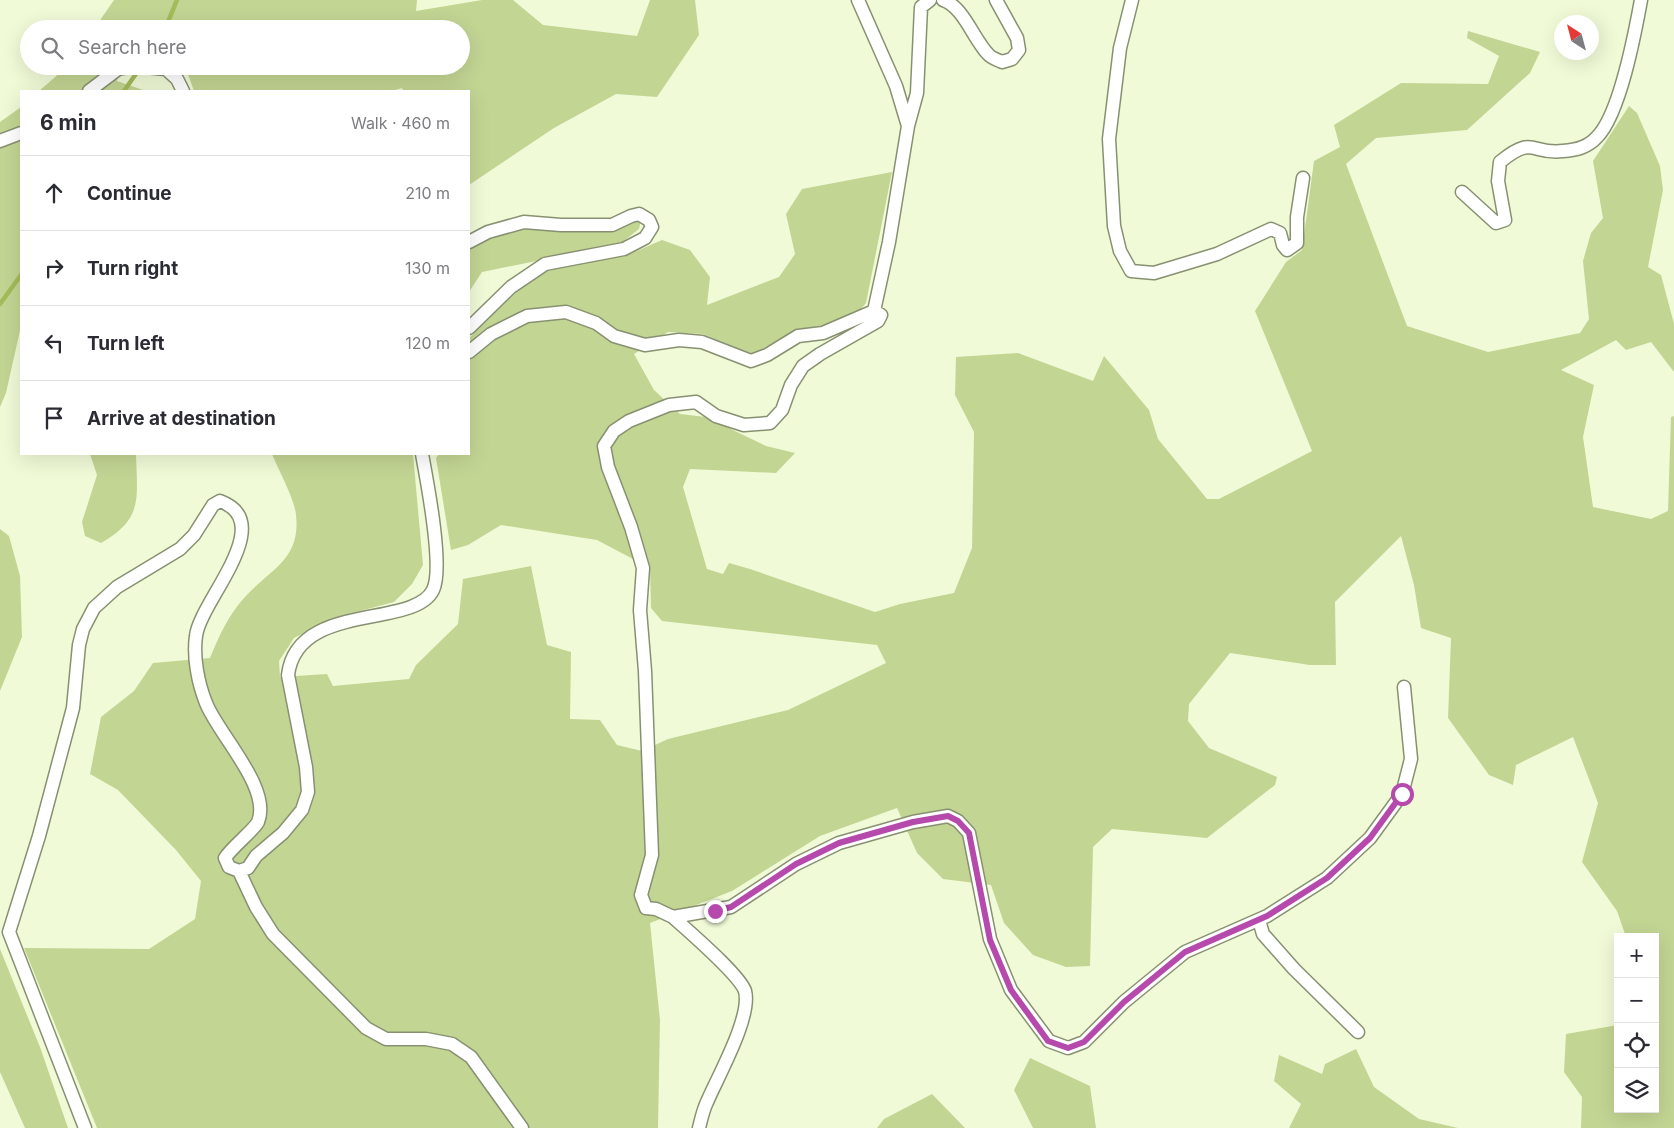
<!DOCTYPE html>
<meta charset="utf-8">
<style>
body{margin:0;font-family:Inter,sans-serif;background:#f7f7f7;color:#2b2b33}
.controls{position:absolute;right:15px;bottom:15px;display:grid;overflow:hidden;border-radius:0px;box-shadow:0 5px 20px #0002}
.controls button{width:45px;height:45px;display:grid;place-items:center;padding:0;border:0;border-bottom:1px solid #e1e1e2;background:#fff;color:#2b2b33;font:25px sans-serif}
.compass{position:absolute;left:1554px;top:15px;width:45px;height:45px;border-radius:50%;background:#fff;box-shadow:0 5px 20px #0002;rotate:324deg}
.stop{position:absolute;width:15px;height:15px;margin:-11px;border:4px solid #b54aac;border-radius:50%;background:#fff}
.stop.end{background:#b54aac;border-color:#fff;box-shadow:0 1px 5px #0008}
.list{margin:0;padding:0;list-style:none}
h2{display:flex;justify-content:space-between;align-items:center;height:65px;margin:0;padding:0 20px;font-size:21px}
h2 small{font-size:16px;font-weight:400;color:#7c7c81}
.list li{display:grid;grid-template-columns:32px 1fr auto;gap:15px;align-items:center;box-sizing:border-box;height:75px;padding:0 20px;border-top:1px solid #e1e1e2}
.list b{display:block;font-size:19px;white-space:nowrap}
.list em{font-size:16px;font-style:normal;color:#7c7c81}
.icon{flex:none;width:28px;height:28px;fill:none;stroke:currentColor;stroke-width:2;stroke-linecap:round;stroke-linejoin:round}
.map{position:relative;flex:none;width:1674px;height:1128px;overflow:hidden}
.search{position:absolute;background:#fff;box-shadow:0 5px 20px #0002;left:20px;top:20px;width:450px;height:55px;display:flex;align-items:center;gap:12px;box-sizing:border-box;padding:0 18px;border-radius:28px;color:#7c7c81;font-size:19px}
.panel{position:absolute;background:#fff;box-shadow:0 5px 20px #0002;left:20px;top:90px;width:450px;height:365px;border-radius:0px}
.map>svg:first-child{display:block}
.green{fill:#c3d593}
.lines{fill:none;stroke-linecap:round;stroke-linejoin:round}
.stream{stroke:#a4bc59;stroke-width:4.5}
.street-casing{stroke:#879171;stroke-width:15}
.street{stroke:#fff;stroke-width:12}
.route{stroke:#b54aac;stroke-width:6}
</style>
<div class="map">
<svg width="1674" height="1128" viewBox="0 0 1674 1128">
<rect width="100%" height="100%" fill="#f0fad7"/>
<path class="green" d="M114,0H417L416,11L482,0H513L543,25L637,36L650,0H695L699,35L657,97L616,94L554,128L469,185V91H403L402,88L392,91H194L185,66H461V29H94Z
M1468,31L1540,52L1530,73L1467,130L1376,138L1346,164L1407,326L1488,352L1580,333L1589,319L1583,261L1591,233L1603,218L1593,161L1629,106L1637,113L1660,166L1663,190L1648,267L1661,275L1674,324V372L1651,342L1626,350L1616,340L1561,370L1594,385L1583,437L1593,507L1651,519L1668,511L1671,417L1674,416V1128H1581L1582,1097L1564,1072L1566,1034L1618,1025V1109H1655V937H1626L1617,911L1582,862L1598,803L1573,737L1516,765L1513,785L1489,775L1448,718L1451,638L1421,628L1414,585L1401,536L1335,602L1336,665H1310L1230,653L1189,704L1188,721L1209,748L1277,777L1275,785L1207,838L1112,829L1093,847L1090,966L1066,967L1033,955L1004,923L991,885L943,879L917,853L897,808L820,836L732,891L650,923L660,1020L658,1128H97L24,948L149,949L195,919L201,881L176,850L118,790L90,774L101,717L134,691L153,663L210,658C219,636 228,616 244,598C270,569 301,560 296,515C295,500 278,469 272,454H413L423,565L412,584L394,602L337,617L294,638L279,661L280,677L327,674L333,686L409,679L416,665L458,624L463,579L531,566L547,645L571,652L570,719L600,720L617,745L642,751L668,739L788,710L886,663L877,645L662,621L651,608L650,568L597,540L501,525L468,545L451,550L436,458L439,454H469V338L522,287L546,270L628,255L662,240L690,250L710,277L707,305L779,277L795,254L786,214L802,189L892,172L866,303C849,326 814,324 789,334C777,340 764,348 752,355L703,334L668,332L634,354L654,390L680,414L706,417L766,446L795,453L776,473L690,469L683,487L707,569L723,574L729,563L750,569L875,612L900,604L954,593L972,548L974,432L955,395L956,357L1018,353L1093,381L1104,356L1149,410L1158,439L1207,499H1219L1312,451L1255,311L1286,262L1302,250L1314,161L1340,147L1334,125L1401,83L1488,84L1499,56L1467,38Z
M68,66H121L117,81L146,91H39Z
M21,107V326L6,393L0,407V122Z
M641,220L639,229L620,244L482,272L469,292V249L489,237L525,225L614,229Z
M90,454H136C137,497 144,519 101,543L85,536L82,522L97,475Z
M0,529L9,536L20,576L22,637L0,691Z
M0,949L40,1047L68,1128H25L0,1072Z
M1356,1049L1374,1087L1419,1119L1458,1128H1289L1301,1104L1274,1081L1279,1055L1322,1074L1325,1064Z
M1030,1058L1090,1086L1096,1128H1033L1014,1090Z
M932,1094L965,1128H877L884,1119Z"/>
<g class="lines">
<path class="stream" d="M165,29L177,0
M124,91L140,68
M0,304L21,275"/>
<defs>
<path id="street" d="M858,0L896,86L908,126
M943,0C963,6 974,40 988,54C991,58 998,60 1002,62L1012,59L1019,50L1017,38L996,0
M1132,0L1120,48L1109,139L1114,226L1120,251L1131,271L1154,273L1217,254L1271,229L1280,233L1283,245L1287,250L1297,243V217L1303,178
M89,91L118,69L134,66L166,69L177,79L183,91
M0,141L21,133
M1462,192L1496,223L1505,220L1498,181L1500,162C1534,134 1531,155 1563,151C1577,150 1588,147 1597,137C1620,114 1635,33 1641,0
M469,242L488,232L524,222L561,225H612L631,216L639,214L649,220L652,227L645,238L624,249L545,264L511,287L469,328
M874,311L889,242L908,126L917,93L921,7L930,0
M469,352L491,334L527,316L566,312L596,323L614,336L645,345L679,340L702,342L751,361L767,355L798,336L823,333L874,311L881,315L878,321L820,354L803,366L791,385L782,410L770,423L744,425L716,416L696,402L669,405L629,421L614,431L604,446L608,467L631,527L643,568L640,610L645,671L652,855L641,895L646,908L656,909L673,917L731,907L796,864L839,843L913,822L948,816L958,821L969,833L990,939L1011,990L1049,1041L1068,1048L1084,1042L1124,1002L1185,952L1267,916L1327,878L1370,838L1402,794L1411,759L1404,687
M239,871L256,907L273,934L366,1028L386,1039H426L452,1044L471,1057L522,1128
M673,917C688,931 739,974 745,991C752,1017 717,1078 707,1102C703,1110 701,1120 699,1128
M1259,920L1263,934L1294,969L1358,1032
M85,1128L9,932L39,836L73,708L79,645L83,629L94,608L117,587L180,549L194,535L213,505L220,501C279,523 200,601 196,636C193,657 198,683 206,703C218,734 272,788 258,822C254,830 232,847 225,858L229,867L239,871L248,868L256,856L283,833L302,810L308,792L306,767L288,675C297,601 414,629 433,590C444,568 427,481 422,454"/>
</defs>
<use href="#street" class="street-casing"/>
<use href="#street" class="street"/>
</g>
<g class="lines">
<path class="route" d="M715,911L731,907L796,864L839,843L913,822L948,816L958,821L969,833L990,940L1011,990L1048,1041L1068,1048L1084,1042L1124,1002L1185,952L1267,916L1327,878L1370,838L1402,794"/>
</g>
</svg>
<div class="controls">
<button>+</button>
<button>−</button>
<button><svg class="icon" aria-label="locate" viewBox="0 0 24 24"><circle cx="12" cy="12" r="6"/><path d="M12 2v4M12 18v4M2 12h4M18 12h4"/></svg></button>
<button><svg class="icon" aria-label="layers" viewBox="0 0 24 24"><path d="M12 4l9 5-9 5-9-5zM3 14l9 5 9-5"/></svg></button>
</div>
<svg class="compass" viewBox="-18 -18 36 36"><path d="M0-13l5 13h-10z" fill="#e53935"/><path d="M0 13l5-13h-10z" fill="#7c7c81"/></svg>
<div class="stop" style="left:1402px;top:794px"></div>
<div class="stop end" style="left:715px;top:911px"></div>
<div class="search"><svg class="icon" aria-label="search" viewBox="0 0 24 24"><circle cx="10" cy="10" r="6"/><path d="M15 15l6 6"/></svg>Search here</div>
<section class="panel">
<h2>6 min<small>Walk · 460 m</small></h2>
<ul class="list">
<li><svg class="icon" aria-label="ahead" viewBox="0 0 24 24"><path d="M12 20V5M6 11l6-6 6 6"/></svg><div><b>Continue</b></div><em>210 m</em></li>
<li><svg class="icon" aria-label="right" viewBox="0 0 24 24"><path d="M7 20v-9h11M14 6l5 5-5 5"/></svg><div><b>Turn right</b></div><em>130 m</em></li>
<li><svg class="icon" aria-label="left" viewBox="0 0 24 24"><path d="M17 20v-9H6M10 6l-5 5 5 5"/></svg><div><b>Turn left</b></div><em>120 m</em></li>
<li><svg class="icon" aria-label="arrive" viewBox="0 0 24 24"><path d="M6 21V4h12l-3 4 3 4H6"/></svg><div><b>Arrive at destination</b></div></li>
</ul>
</section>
</div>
